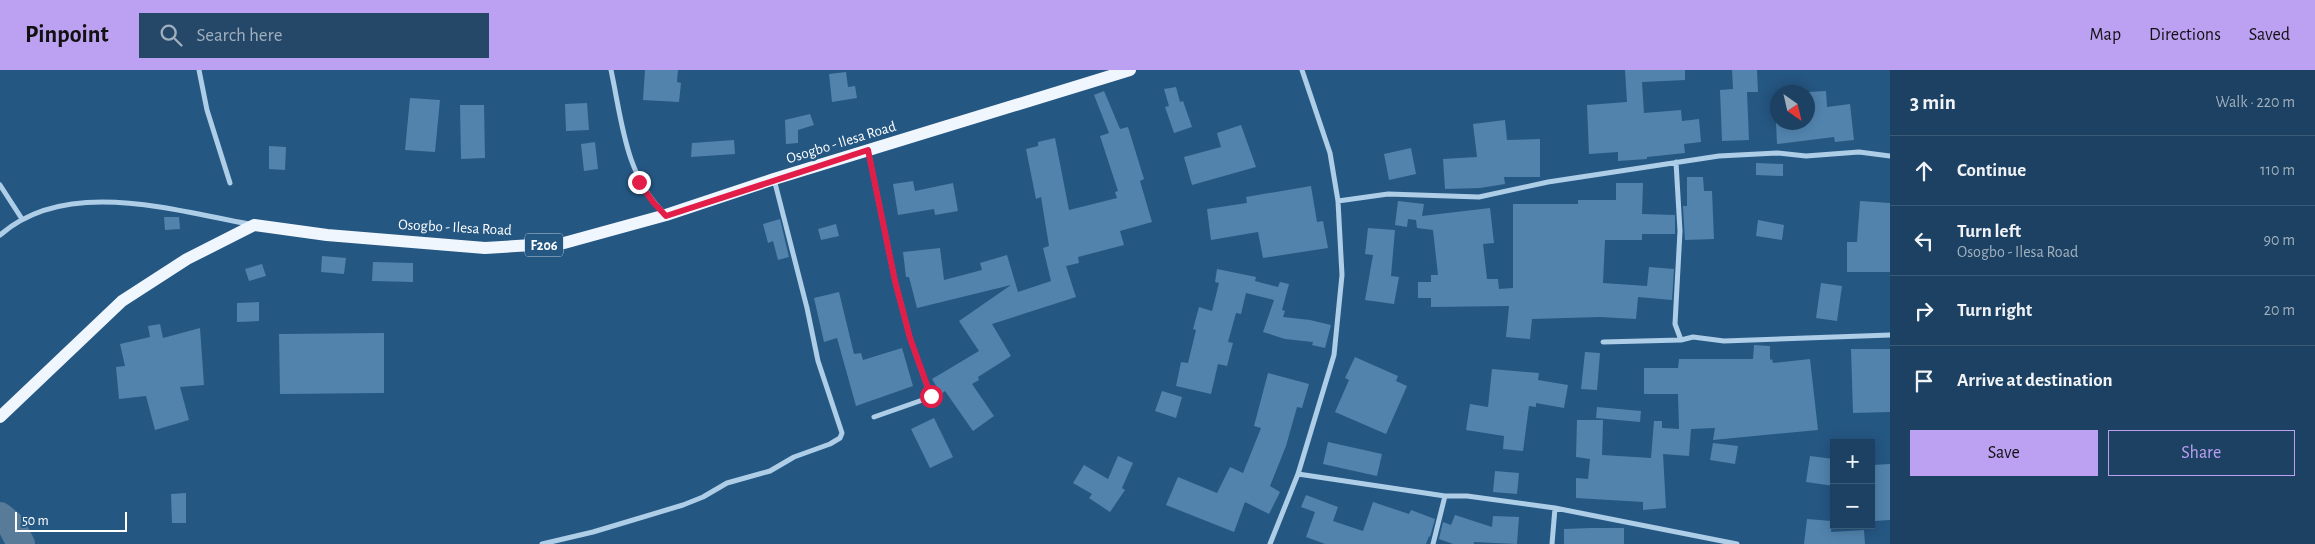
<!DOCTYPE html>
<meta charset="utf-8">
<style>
body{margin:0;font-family:"Alegreya Sans",sans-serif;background:#254868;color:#f1f3f6}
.controls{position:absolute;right:15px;bottom:15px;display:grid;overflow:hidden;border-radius:0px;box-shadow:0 2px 12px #0003}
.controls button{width:45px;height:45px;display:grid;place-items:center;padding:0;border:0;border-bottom:1px solid #3a5a77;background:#1c4162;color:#f1f3f6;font:25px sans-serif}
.compass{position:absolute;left:1770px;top:15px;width:45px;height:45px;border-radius:50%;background:#1c4162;box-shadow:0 2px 12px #0003;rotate:146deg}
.scale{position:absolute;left:15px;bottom:12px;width:112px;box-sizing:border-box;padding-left:5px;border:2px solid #fff;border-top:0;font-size:14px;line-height:18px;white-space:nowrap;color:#fff;-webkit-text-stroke:4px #255783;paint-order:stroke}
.stop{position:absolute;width:15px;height:15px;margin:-11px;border:4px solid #e11d48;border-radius:50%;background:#fff}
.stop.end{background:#e11d48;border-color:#fff;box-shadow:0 1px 5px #0008}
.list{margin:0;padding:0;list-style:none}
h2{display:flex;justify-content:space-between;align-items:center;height:65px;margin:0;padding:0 20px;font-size:21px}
h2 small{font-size:16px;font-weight:400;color:#a0afbe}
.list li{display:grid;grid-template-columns:32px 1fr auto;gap:15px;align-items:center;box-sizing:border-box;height:70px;padding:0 20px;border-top:1px solid #3a5a77}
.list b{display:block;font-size:19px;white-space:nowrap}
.list p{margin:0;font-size:16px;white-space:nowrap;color:#a0afbe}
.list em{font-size:16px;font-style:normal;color:#a0afbe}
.actions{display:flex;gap:10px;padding:15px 20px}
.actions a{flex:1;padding:11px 0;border:1px solid #bca0f2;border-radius:0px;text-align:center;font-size:18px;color:#bca0f2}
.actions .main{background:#bca0f2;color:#111}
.icon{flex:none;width:28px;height:28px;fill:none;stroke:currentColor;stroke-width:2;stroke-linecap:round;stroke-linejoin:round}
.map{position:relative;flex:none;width:1890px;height:474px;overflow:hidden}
header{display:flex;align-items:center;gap:30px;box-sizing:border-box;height:70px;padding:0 25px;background:#bca0f2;color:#111}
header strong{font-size:24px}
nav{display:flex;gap:28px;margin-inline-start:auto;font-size:18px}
.search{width:350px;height:45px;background:#254868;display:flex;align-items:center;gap:12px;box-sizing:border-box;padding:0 18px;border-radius:0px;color:#a0afbe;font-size:19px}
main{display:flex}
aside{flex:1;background:#1c4162}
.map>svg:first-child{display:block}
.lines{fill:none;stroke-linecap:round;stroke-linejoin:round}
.river{stroke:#587b9a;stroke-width:28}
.building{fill:#5183ad}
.street{stroke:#aecde7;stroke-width:5}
.primary{stroke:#f0f6fd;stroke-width:12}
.route{stroke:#e11d48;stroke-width:6}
.labels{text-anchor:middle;stroke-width:5;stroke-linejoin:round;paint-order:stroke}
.shield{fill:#255783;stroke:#becdda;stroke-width:1}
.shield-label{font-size:14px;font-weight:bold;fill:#fff}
.street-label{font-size:15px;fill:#fff;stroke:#255783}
</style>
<header>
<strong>Pinpoint</strong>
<div class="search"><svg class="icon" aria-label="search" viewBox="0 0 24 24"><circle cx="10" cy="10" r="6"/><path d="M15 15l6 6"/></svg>Search here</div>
<nav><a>Map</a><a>Directions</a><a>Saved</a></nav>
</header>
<main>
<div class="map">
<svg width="1890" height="474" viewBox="0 0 1890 474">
<rect width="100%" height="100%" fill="#255783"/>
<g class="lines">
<path class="river" d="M0,446L11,455L21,474"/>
</g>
<path class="building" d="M645,0H678L677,12L681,13L679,32L643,30Z
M1625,0H1685V10L1642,12L1644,43L1681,40L1682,51L1699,49L1701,72L1684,74L1685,83L1647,87V89L1618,91V82L1589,84L1587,35L1627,32Z
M1732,0H1757L1758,22H1747L1749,70L1722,71L1720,20L1733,19Z
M846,2L848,17L855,16L857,28L832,32L829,4Z
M1176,17L1180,32L1183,31L1192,57L1174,63L1165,37L1169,36L1164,19Z
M1104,21L1120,59L1128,57L1144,109L1140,111L1152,152L1120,161L1124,175L1078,187L1079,193L1066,196L1076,227L992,254L1011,286L978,307L979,310L972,314L994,346L973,361L945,321L941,324L932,309L979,281L959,251L1011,215L917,238L909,207H906L903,182L940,178L944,210L982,200L980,193L1007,185L1018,222L1051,211L1043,178L1049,176L1041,127L1036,129L1026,79L1038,76V72L1055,68L1069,140L1117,128L1115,122L1118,121L1100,66L1109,63L1094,25Z
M1826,21L1827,37L1850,34L1854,70L1835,72L1834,67L1777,74L1776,52H1808V22Z
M410,28L440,30L435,82L405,80Z
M587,33L589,60L566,61L565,34Z
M460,35H484L485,88L461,89Z
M810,44L814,55L798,60V73L786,74L785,50Z
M1505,50L1507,70L1540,69V107H1504L1505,114L1480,118L1445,119L1443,89L1477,87L1473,54Z
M1241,55L1256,97L1192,115L1184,87L1221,77L1217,63Z
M734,70L735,84L691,87L692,73Z
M595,72L598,99L584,101L581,74Z
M269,76L286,77L285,100L269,99Z
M1411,78L1416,104L1389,110L1384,84Z
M1756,93L1783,94V106L1756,105Z
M1687,107H1703L1704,121H1712L1714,169L1685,170L1683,136H1687Z
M913,111L915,121L953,113L958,141L935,145L934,139L898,145L893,114Z
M1616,113H1643L1642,144L1675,145V164H1642V170H1605L1603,213L1647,216L1649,197L1674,199L1672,230L1638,227L1636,249L1600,247L1532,249L1530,269L1506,267L1509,236L1431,237V228H1418V212H1431V205H1438L1433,160L1417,158L1416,150L1408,149L1407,157L1395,155L1398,131L1424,134L1422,146L1490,138L1494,173L1483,174L1487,209H1498L1499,219L1513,218V134H1578V130H1616Z
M1311,116L1317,152L1323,151L1328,178L1263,188L1258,162L1211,170L1207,139L1247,133L1246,127Z
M1860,131L1890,133V202H1847V172H1857Z
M164,147H179L180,159L165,160Z
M780,149L789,187L778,190L773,171L768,173L763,154Z
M1758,150L1784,155L1782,170L1756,166Z
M836,154L839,166L821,170L818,159Z
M1368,158L1395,160L1391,206L1399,207L1394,234L1365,230L1373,185L1365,184Z
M322,186L346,188L344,204L321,202Z
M373,192L413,193V212L372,211Z
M262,194L266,206L249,211L245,199Z
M1217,199L1256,207L1255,211L1278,217L1280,212L1289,214L1282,240L1285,241L1283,247L1310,250L1331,255L1325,278L1312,275L1313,272L1285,269L1263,262L1274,230L1246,223L1241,244L1236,243L1228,272L1233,273L1227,296L1218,294L1211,324L1176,316L1181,292L1188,293L1196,260L1193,259L1199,237L1212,241L1219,213L1215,212Z
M1821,213L1842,216L1837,251L1816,248Z
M839,222L854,284L861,283L863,290L902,278L913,316L856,336L837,268L824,272L814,228Z
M259,232V251L237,252V233Z
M160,254L163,268L200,258L204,315L180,317L189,350L155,360L146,326L119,329L116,297L125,296L120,274L150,267L148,256Z
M384,263V323L280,324L279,264Z
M1754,275L1770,276V290L1772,289L1773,293L1810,289L1818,360L1713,370L1715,358L1691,359L1689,386L1663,384L1666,438L1643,440V432L1576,428V408L1588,409L1590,389L1576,387L1577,350H1603L1602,385L1651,388L1654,351H1662V358L1679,359L1678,324H1644V298H1678L1679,289H1753Z
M1851,279H1890V342L1853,343Z
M1585,282L1600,283L1597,320L1581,319Z
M1355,287L1398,306L1396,311L1407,316L1386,364L1335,342L1349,310L1345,308Z
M1492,299L1539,303L1538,310L1568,315L1564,338L1536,333V337L1529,336L1523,381L1503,379L1504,366L1466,360L1470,334L1488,337Z
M1268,303L1309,314L1302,338L1297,337L1286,376L1270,416L1280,422L1269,444L1245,432L1234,462L1166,435L1178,407L1217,423L1230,397L1243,403L1261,358L1254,356Z
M1162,321L1182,327L1176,348L1155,341Z
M1597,337L1641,341L1640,352L1596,348Z
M934,348L953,387L930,398L911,359Z
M1328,372L1382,384L1377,406L1323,394Z
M1713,373L1738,376L1735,394L1710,390Z
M1118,386L1133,393L1122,418L1125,420L1110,442L1089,428L1092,424L1073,413L1084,395L1108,409Z
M1810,386L1834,389V416L1806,412Z
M1890,394V450L1874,451L1872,395Z
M1495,401L1519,403L1517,424L1493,422Z
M186,423V453H172L171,424Z
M1306,425L1338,437L1333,451L1363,461L1373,432L1409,444L1411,440L1435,449L1430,467L1429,466L1426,474H1325L1306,467L1315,442L1301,437Z
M1455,445L1492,457L1493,446L1519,447L1517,474L1474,472V474H1453L1439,469L1443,452L1451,455Z
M1807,449L1832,451L1831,462L1864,460L1865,474H1804Z
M1591,458H1624V474H1564V459Z"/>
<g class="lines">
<path class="street" d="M199,0L207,40L230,113
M611,0C622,51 625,105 664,143
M868,80L895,211L910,268L931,327L874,347
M1676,92L1680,161L1675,254L1681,270
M0,115L22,149
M1338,131L1388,124L1479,127L1548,112L1719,86L1777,83L1806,86L1859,82L1890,86
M0,165C66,107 172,140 249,154
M1603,272L1681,270L1693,267L1724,271L1890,265
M1298,404L1445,426H1467L1555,438L1737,474
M542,474L593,462L683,435L703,427L727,413L770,401L794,387L830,374L840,368L842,363L818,291L807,238L774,109
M1270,474L1298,404L1334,285L1342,205L1338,131L1330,83L1302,0
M1433,474L1445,426
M1552,474L1555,438"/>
<path class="primary" d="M0,347L122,231L187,189L254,155L327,165L485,178L564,173L666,145L774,109L1130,0"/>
</g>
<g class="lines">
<path class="route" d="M639,112L653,132L666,146L868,80L895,211L910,268L931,326"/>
</g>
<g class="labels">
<rect class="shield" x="525" y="163.5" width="38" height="23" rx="4"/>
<g class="shield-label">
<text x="544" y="180">F206</text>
</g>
<g class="street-label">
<text transform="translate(841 72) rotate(-17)" y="5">Osogbo - Ilesa Road</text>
<text transform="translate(455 157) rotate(3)" y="5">Osogbo - Ilesa Road</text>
</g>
</g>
</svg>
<div class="controls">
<button>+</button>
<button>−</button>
</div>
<svg class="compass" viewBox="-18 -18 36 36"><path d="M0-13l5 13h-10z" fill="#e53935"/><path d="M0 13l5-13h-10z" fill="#a0afbe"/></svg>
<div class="scale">50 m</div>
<div class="stop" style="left:931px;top:326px"></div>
<div class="stop end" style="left:639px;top:112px"></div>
</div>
<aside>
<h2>3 min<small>Walk · 220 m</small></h2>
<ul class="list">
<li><svg class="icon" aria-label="ahead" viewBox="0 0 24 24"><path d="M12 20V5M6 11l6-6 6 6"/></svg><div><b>Continue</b></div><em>110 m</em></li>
<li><svg class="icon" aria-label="left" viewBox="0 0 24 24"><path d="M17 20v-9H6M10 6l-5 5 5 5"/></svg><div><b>Turn left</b><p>Osogbo - Ilesa Road</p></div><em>90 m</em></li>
<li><svg class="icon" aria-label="right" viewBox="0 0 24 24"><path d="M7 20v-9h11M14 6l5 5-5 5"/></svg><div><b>Turn right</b></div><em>20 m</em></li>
<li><svg class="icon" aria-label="arrive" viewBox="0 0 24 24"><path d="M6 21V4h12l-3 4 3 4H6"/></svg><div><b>Arrive at destination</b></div></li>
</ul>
<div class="actions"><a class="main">Save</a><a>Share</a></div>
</aside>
</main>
